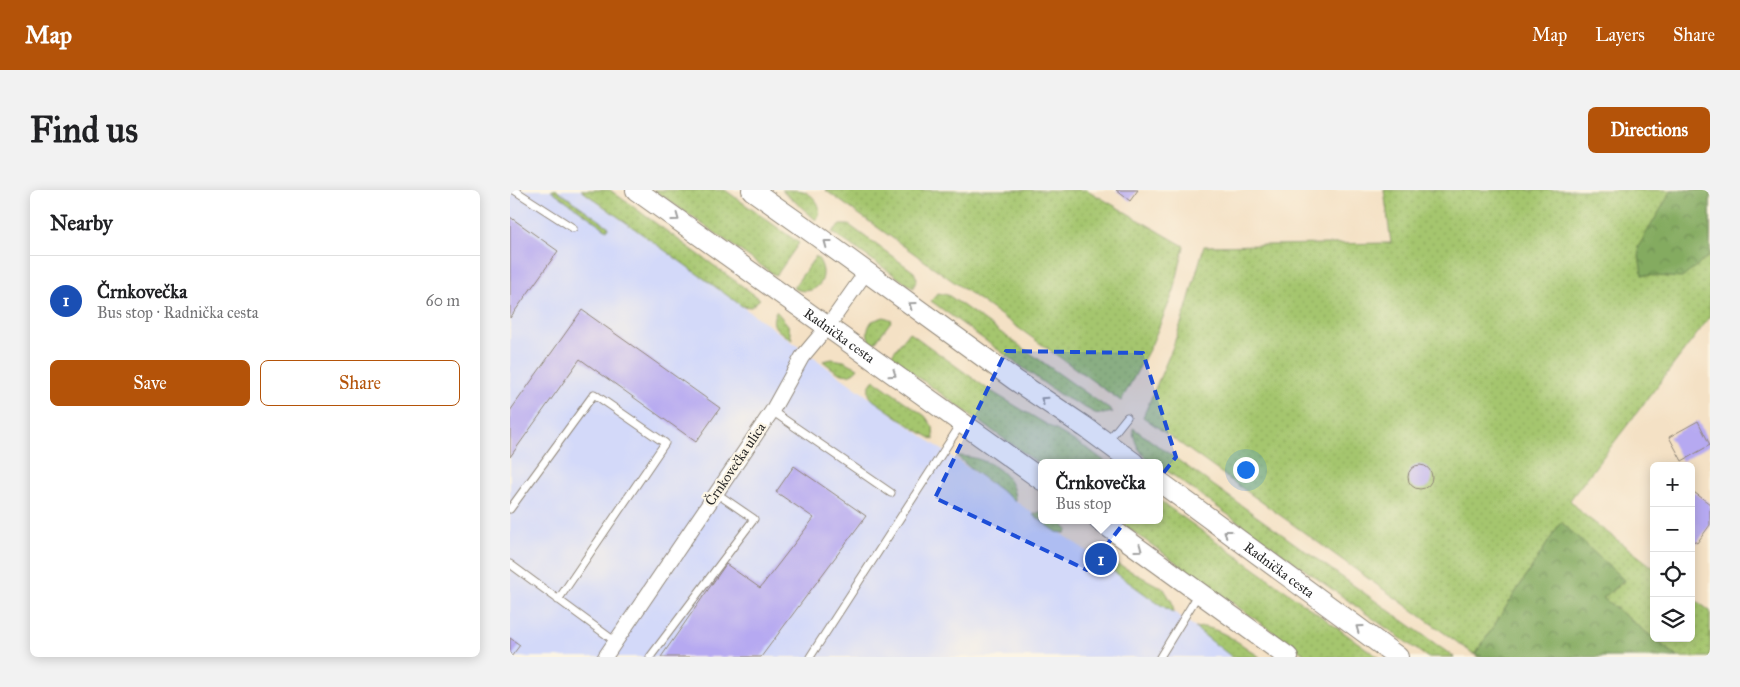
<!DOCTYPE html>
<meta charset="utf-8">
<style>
body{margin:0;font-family:"IM FELL Great Primer",serif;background:#f2f2f2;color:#202124}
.controls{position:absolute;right:15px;bottom:15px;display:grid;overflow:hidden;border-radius:8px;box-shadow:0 2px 12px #0003}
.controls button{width:45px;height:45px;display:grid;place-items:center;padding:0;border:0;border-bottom:1px solid #e0e0e0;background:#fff;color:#202124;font:25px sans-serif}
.you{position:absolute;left:735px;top:279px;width:18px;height:18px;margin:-12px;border:4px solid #fff;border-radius:50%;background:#1a73e8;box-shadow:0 0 0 8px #1a73e833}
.badge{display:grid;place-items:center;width:32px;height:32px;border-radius:50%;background:#b45309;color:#fff;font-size:16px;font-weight:700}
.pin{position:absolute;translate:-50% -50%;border:2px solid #fff;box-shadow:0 1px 5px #0006}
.popup{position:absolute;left:528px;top:269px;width:125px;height:65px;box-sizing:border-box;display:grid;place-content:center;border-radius:8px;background:#fff;filter:drop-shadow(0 1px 4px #0005);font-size:16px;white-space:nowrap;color:#757577}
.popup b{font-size:19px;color:#202124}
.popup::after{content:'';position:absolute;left:50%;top:100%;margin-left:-10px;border:10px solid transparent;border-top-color:#fff}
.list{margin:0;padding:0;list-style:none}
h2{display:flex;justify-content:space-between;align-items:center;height:65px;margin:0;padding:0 20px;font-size:21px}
h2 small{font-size:16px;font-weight:400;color:#757577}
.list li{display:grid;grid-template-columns:32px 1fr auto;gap:15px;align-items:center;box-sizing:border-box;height:90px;padding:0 20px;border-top:1px solid #e0e0e0}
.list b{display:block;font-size:19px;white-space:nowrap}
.list p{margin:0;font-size:16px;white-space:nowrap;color:#757577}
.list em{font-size:16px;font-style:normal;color:#757577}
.actions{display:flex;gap:10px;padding:15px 20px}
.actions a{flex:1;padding:11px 0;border:1px solid #b45309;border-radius:8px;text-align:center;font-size:18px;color:#b45309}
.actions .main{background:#b45309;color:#fff}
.icon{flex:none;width:28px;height:28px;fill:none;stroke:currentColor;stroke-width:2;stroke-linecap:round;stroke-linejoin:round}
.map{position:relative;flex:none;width:1200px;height:467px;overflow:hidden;border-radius:8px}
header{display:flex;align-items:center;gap:30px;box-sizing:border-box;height:70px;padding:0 25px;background:#b45309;color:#fff}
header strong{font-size:24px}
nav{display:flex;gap:28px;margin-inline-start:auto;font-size:18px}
.intro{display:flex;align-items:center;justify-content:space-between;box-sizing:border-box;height:120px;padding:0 30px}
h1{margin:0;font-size:35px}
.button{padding:12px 22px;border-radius:8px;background:#b45309;color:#fff;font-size:18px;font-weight:700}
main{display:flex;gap:30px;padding:0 30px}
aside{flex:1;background:#fff;border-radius:8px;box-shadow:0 2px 12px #0003}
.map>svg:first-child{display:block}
.built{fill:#d3d9f9}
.grass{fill:url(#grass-dots);stroke:#68784c}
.forest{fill:url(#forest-crowns);stroke:#586b46}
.building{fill:#b6a9f1}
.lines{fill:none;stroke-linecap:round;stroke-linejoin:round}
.lane-casing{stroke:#908678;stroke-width:9}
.street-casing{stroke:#908678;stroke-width:16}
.secondary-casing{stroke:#908678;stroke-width:22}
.lane{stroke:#fff;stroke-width:7}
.street{stroke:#fff;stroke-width:14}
.secondary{stroke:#fff;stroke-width:20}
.oneway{stroke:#a0a0a0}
.marked{fill:#1d4ed8;fill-opacity:0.2;stroke:#1d4ed8;stroke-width:4;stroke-dasharray:10 6;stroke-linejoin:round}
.labels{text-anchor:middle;stroke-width:4.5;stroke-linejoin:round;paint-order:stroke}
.street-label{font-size:14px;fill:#2b2b2b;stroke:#fcf5e5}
</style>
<header>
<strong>Map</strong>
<nav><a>Map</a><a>Layers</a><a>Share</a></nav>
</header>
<div class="intro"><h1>Find us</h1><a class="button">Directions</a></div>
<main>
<aside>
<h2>Nearby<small></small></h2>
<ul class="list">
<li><span class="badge" style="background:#1a4fb4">1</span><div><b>Črnkovečka</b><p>Bus stop · Radnička cesta</p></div><em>60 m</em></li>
</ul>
<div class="actions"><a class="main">Save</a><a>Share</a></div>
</aside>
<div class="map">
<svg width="1200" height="467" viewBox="0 0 1200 467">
<defs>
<pattern id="grass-dots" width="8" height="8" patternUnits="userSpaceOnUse" patternTransform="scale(1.25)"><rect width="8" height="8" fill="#a5c66e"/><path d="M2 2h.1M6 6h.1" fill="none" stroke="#8eaa5f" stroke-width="1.8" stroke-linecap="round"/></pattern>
<pattern id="forest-crowns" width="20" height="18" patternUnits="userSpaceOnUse" patternTransform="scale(1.25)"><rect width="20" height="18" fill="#84ab61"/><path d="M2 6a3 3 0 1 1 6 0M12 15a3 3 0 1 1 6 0" fill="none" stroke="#6c8b50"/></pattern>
</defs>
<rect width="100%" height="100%" fill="#fcf5e5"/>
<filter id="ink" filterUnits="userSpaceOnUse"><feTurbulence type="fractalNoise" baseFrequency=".02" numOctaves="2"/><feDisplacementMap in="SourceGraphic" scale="10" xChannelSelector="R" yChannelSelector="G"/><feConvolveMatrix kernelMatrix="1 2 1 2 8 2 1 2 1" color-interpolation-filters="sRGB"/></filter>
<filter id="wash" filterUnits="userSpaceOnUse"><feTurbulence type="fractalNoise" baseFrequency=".0096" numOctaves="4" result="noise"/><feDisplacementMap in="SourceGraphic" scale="20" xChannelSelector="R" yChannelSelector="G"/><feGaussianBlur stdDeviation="1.12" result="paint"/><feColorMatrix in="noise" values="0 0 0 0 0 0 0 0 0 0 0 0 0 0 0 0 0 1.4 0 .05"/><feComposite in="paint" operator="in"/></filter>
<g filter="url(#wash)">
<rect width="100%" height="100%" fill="#f4e1c5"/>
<path class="built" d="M0,0H70L428,257L728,467H0Z"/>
<path class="grass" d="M41,0H47L99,37L97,40Z
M71,0H100L250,109L241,117L232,116Z
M144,0H215L289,53L266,86Z
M272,0C279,0 288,0 293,1C305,6 315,18 306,30Z
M315,0H577L674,56L664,101L641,156L611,211Z
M874,0H1200V127L1060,310L1073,324L1144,378V448H1181V407L1200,421V467H1167L1093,408L1114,391L1051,332L965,465L633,227L662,159L676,119L694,56L881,53Z
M330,35H339L404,82L407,89L403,98L322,42Z
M306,66C323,86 307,109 283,98Z
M428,103L438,105L603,222L593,224L585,223L549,204L421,111Z
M266,121L278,135L282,150C270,141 258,138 266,121Z
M374,127L382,130L363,155C356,148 356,139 362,131Z
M399,142L479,200L581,261L597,273H532V276L380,167Z
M322,169L334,171L348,178C337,193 323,179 313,171Z
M364,190L415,226L423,237L424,250L405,239L363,210C356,203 358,196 364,190Z
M623,238L944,467H917L650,276V273C633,272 623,253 623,238Z
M447,266C473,266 505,281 505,311L460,278Z
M650,311L868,467H798L607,330H650Z
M532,321V330H548L558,340L555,343L547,342L523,325Z
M602,371L654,399L662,412L664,423L646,412L603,381L601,377Z
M694,437C714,440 733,456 750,467H722L685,438Z"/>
<path class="forest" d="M1162,0H1200V65L1172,88L1132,85L1128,57Z
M1051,332L1114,390L1093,408L1167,467H968L965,465Z"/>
<g id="blocks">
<path class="building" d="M606,0H628L620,11Z
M0,27L48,61L0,128Z
M72,120L210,218L186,252L70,169L0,267V221Z
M1188,231L1200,255L1172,271L1159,247Z
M898 287a12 12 0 1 1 24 0a12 12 0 1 1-24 0Z
M284,276L356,326L251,467H151L216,374L250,398L304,328L266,302Z
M1181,300L1200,314V335L1187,353L1181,349Z
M0,448L10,455L1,467H0Z"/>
</g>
</g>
<g filter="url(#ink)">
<use href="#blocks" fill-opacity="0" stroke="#908678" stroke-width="1"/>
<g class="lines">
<defs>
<path id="lane" d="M4,0L63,38
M262,221L381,303
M597,252L617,227
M0,319L84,204L155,253L48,410
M0,374L106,452
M140,467L244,329L206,303
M300,467L451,234
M650,467L688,405"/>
<path id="street" d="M95,467L262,221L292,167L318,136L356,82"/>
<g id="secondary">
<path id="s1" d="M126,0L532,290"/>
<path d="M242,0L307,46L505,190L575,237L624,273"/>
<path id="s2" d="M650,292L888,467"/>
<path d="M589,330L778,467"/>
</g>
</defs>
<use href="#lane" class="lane-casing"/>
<use href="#street" class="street-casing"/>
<use href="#secondary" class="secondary-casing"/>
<use href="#lane" class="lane"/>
<use href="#street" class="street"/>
<use href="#secondary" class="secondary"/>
</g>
<defs><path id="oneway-chevron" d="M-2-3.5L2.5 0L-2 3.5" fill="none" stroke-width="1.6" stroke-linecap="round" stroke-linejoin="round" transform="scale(1.25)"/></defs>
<g class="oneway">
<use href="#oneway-chevron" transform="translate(166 28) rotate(36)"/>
<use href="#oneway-chevron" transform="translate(317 53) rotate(-143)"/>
<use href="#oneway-chevron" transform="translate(402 115) rotate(-144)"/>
<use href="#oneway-chevron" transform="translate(383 184) rotate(35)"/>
<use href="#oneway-chevron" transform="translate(534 210) rotate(-146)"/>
<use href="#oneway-chevron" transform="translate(717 343) rotate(-143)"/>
<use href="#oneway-chevron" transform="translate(629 359) rotate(36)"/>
<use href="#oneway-chevron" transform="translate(849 438) rotate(-144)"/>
</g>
</g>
<path class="marked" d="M496,161L633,163L666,267L577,380L425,308Z"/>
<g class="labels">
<g class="street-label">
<text dy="5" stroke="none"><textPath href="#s1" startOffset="250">Radnička cesta</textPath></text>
<text transform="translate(225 274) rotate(-56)" y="5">Črnkovečka ulica</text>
<text dy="5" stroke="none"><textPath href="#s2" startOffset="148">Radnička cesta</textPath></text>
</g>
</g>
</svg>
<div class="controls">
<button>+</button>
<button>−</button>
<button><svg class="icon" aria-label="locate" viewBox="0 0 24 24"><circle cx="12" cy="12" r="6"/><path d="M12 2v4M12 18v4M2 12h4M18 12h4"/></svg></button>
<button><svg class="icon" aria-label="layers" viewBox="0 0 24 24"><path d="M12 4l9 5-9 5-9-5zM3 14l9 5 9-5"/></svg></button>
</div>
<div class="you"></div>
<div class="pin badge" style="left:591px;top:369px;background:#1a4fb4">1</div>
<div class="popup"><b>Črnkovečka</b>Bus stop</div>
</div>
</main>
